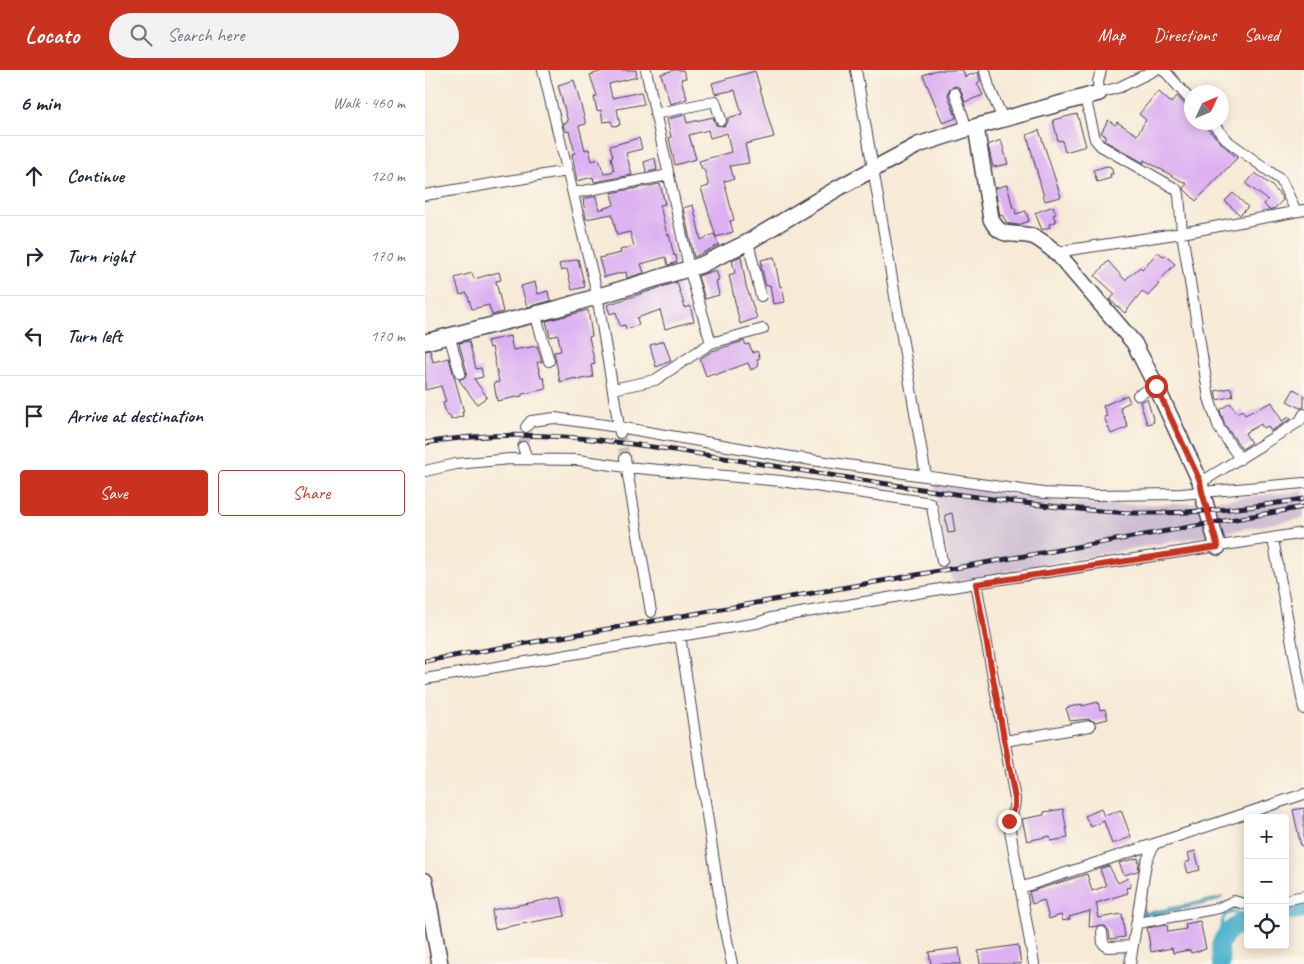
<!DOCTYPE html>
<meta charset="utf-8">
<style>
body{margin:0;font-family:Caveat,sans-serif;background:#f2f2f3;color:#1f2937}
.controls{position:absolute;right:15px;bottom:15px;display:grid;overflow:hidden;border-radius:5px;box-shadow:0 2px 12px #0003}
.controls button{width:45px;height:45px;display:grid;place-items:center;padding:0;border:0;border-bottom:1px solid #e0e1e3;background:#fff;color:#1f2937;font:25px sans-serif}
.compass{position:absolute;left:759px;top:15px;width:45px;height:45px;border-radius:50%;background:#fff;box-shadow:0 2px 12px #0003;rotate:46deg}
.stop{position:absolute;width:15px;height:15px;margin:-11px;border:4px solid #c8321e;border-radius:50%;background:#fff}
.stop.end{background:#c8321e;border-color:#fff;box-shadow:0 1px 5px #0008}
.list{margin:0;padding:0;list-style:none}
h2{display:flex;justify-content:space-between;align-items:center;height:65px;margin:0;padding:0 20px;font-size:21px}
h2 small{font-size:16px;font-weight:400;color:#747a83}
.list li{display:grid;grid-template-columns:32px 1fr auto;gap:15px;align-items:center;box-sizing:border-box;height:80px;padding:0 20px;border-top:1px solid #e0e1e3}
.list b{display:block;font-size:19px;white-space:nowrap}
.list em{font-size:16px;font-style:normal;color:#747a83}
.actions{display:flex;gap:10px;padding:15px 20px}
.actions a{flex:1;padding:11px 0;border:1px solid #c8321e;border-radius:5px;text-align:center;font-size:18px;color:#c8321e}
.actions .main{background:#c8321e;color:#fff}
.icon{flex:none;width:28px;height:28px;fill:none;stroke:currentColor;stroke-width:2;stroke-linecap:round;stroke-linejoin:round}
.map{position:relative;flex:none;width:879px;height:894px;overflow:hidden}
header{display:flex;align-items:center;gap:30px;box-sizing:border-box;height:70px;padding:0 25px;background:#c8321e;color:#fff}
header strong{font-size:24px}
nav{display:flex;gap:28px;margin-inline-start:auto;font-size:18px}
.search{width:350px;height:45px;background:#f2f2f3;display:flex;align-items:center;gap:12px;box-sizing:border-box;padding:0 18px;border-radius:28px;color:#747a83;font-size:19px}
main{display:flex}
aside{flex:1;background:#fff}
.map>svg:first-child{display:block}
.industrial{fill:#cebed1}
.water{fill:#50b4ce;stroke:#396b84}
.lines{fill:none;stroke-linecap:round;stroke-linejoin:round}
.stream{stroke:#50b4ce;stroke-width:3}
.river{stroke:#50b4ce;stroke-width:18}
.building{fill:#dcb0f1}
.street-tunnel{stroke:#ccc2b7;stroke-width:10;stroke-dasharray:10 5;stroke-linecap:butt}
.street-casing{stroke:#424052;stroke-width:12}
.secondary-casing{stroke:#424052;stroke-width:18}
.street{stroke:#fff;stroke-width:10}
.secondary{stroke:#fff;stroke-width:15}
.rail-casing{stroke:#22223b;stroke-width:5}
.rail{stroke:#fbf7ec;stroke-width:3;stroke-dasharray:9;stroke-linecap:butt}
.route{stroke:#c8321e;stroke-width:6}
</style>
<header>
<strong>Locato</strong>
<div class="search"><svg class="icon" aria-label="search" viewBox="0 0 24 24"><circle cx="10" cy="10" r="6"/><path d="M15 15l6 6"/></svg>Search here</div>
<nav><a>Map</a><a>Directions</a><a>Saved</a></nav>
</header>
<main>
<aside>
<h2>6 min<small>Walk · 460 m</small></h2>
<ul class="list">
<li><svg class="icon" aria-label="ahead" viewBox="0 0 24 24"><path d="M12 20V5M6 11l6-6 6 6"/></svg><div><b>Continue</b></div><em>120 m</em></li>
<li><svg class="icon" aria-label="right" viewBox="0 0 24 24"><path d="M7 20v-9h11M14 6l5 5-5 5"/></svg><div><b>Turn right</b></div><em>170 m</em></li>
<li><svg class="icon" aria-label="left" viewBox="0 0 24 24"><path d="M17 20v-9H6M10 6l-5 5 5 5"/></svg><div><b>Turn left</b></div><em>170 m</em></li>
<li><svg class="icon" aria-label="arrive" viewBox="0 0 24 24"><path d="M6 21V4h12l-3 4 3 4H6"/></svg><div><b>Arrive at destination</b></div></li>
</ul>
<div class="actions"><a class="main">Save</a><a>Share</a></div>
</aside>
<div class="map">
<svg width="879" height="894" viewBox="0 0 879 894">
<rect width="100%" height="100%" fill="#fbf7ec"/>
<filter id="ink" filterUnits="userSpaceOnUse"><feTurbulence type="fractalNoise" baseFrequency=".02" numOctaves="2"/><feDisplacementMap in="SourceGraphic" scale="10" xChannelSelector="R" yChannelSelector="G"/><feConvolveMatrix kernelMatrix="1 2 1 2 8 2 1 2 1" color-interpolation-filters="sRGB"/></filter>
<filter id="wash" filterUnits="userSpaceOnUse"><feTurbulence type="fractalNoise" baseFrequency=".0096" numOctaves="4" result="noise"/><feDisplacementMap in="SourceGraphic" scale="20" xChannelSelector="R" yChannelSelector="G"/><feGaussianBlur stdDeviation="1.12" result="paint"/><feColorMatrix in="noise" values="0 0 0 0 0 0 0 0 0 0 0 0 0 0 0 0 0 1.4 0 .05"/><feComposite in="paint" operator="in"/></filter>
<g filter="url(#wash)">
<rect width="100%" height="100%" fill="#f7ead6"/>
<path class="industrial" d="M509,413L628,431L677,435L757,434L879,421V448L527,511Z"/>
<path class="water" d="M798,827L788,832L718,848L717,835L720,843Z"/>
<g class="lines">
<path class="stream" d="M795,875L797,852L800,845L807,842L823,846"/>
<path class="river" d="M860,842L879,839
M796,894C796,889 795,883 795,877C797,864 811,854 823,849"/>
</g>
<g id="blocks">
<path class="building" d="M181,0H211L212,7L184,14L187,28L216,22L219,34L192,39L195,55L188,56L186,51L178,52L176,40L172,41L169,27L172,26L165,5Z
M249,0H258L261,8L256,9L262,29L245,34L236,4Z
M512,0H538L540,7L553,2L555,11L552,13L558,25L540,32L535,18L531,16L525,18L523,25L531,48L518,53L498,5Z
M330,1L349,67L320,74L324,93L305,96L309,109L299,111L309,150L305,151L308,162L291,167L276,118L284,116L279,99H277L274,91L306,82L302,63L285,68L283,60L264,65L271,89L250,95L244,68L246,67L242,49L260,45L262,53L288,47L291,55L299,56L303,52V48L317,44L310,20L290,24L287,13Z
M149,10L161,54L154,56L160,80L164,79L167,91L174,89L179,104L189,101L186,87L188,86L185,76L214,68L217,79L201,83L207,105L169,112L168,107L152,111L147,84L150,83L144,61L140,62L138,54L143,52L133,15Z
M733,21L746,33L752,26L761,36L766,38V52H775L812,88L771,131L758,118L762,114L719,90V93L680,71L679,69L681,66L676,63L683,50L690,55L692,52L712,65L721,50L714,44Z
M652,44L661,76L640,82L637,70L633,71L628,50Z
M614,60L636,127L620,131L602,65Z
M576,70L583,94L568,97L563,75Z
M230,88L232,100L221,102L219,92Z
M682,96L686,97L688,104H685L686,108L672,112L668,100Z
M830,103L846,115L855,125L858,130L850,138L844,140L839,134L843,130L821,114Z
M235,114L240,134L235,135L242,165L244,164L249,186L251,185L252,192L243,195L241,187L216,194L219,203L202,208L201,202L179,207L174,188L196,183L195,180L209,176L205,162L192,165L187,144L161,149L158,129L171,126L174,140L189,135L186,123Z
M582,115L588,138H590L591,144L601,141L604,151L593,155L585,154L582,153L577,145L575,146L570,118Z
M808,123L823,137L815,145L800,131Z
M268,135L276,170L289,164L294,175L269,187L258,138Z
M628,136L631,144L628,145L631,152L624,154L625,157L617,160L610,143Z
M733,182L738,186L740,185L750,194L732,213L734,214L723,226L717,221L700,243L685,230L690,224L670,206L683,191L700,210L715,197L717,199Z
M316,186L321,216L332,248L315,254L304,205L310,203L307,190Z
M349,187L355,217L357,216L360,232L348,234L345,215L341,216L336,195H337L336,190Z
M153,189L160,217L147,220L142,199L136,201L134,194Z
M291,200L294,210L291,211L294,225L280,229L273,206Z
M74,202L76,210L71,211L78,242L67,245L64,235L47,239L42,223L35,225L30,208L47,203L49,209Z
M110,212L113,224L123,221L125,231L102,237L96,216Z
M252,212L260,238L265,236L269,251L240,259L235,240L212,248L214,255L201,259L200,255L195,256L191,242L185,244L182,235Z
M163,240L167,266L164,267L170,294L166,295L168,307L151,310V308L135,312L129,282L136,281L133,265L125,267L121,251Z
M85,266L88,280L112,276L117,292H112L116,308H119L121,319L97,324V326L72,331L69,313L74,312L67,277L64,278L62,271Z
M44,271L51,299L56,298L58,307L49,309L62,327L52,334L34,310L40,307L42,302L34,273Z
M239,271L246,291L231,297L225,275Z
M319,271L321,275L324,274L328,283L332,281L335,288L332,290L334,296L326,300L323,293L290,305L289,303L281,306L275,289L287,281Z
M5,280L8,292L24,288L39,342H37L38,346L26,350L25,345L22,346L18,333L21,332L16,316L0,320V281Z
M806,318L808,326L792,330L790,321Z
M869,319L879,325V337L875,338L862,331Z
M702,325L705,332L695,337L703,357L686,364L679,347L682,346L678,336Z
M722,329L729,352L722,354L715,332Z
M847,332L857,351L865,347L866,349L846,361L843,356L838,358L836,354L820,363L826,373L817,379L800,355L795,340L805,333L812,343L817,340L820,345Z
M527,443L530,462L523,463L520,445Z
M673,632L675,640L680,639L683,649L670,652L664,649L645,651L641,638L657,634V636Z
M879,738V776H876L868,740Z
M638,739L643,768L626,771L625,766L602,771L597,749L619,745V742Z
M676,739L679,746L696,740L706,767L687,774L679,751L666,757L660,746Z
M770,781L775,800L763,803L760,793L765,791L763,783Z
M713,788L714,793L713,801L699,805L694,793Z
M684,796L693,813L703,808L706,817L701,818L703,823L671,833L674,848L697,844L700,867L685,869L684,861L680,856L664,857L665,841L644,847L645,849L638,851L636,845L624,849L619,830L607,834L604,822L662,804L667,821L681,816L675,799Z
M136,827L140,846L70,859L67,840Z
M775,851L781,879L766,883L765,880L748,883L747,878L726,882L722,858L742,855L743,862L761,859L760,854Z
M593,875L596,894H555L553,881Z
M534,878L536,894H506L504,882Z"/>
</g>
</g>
<g filter="url(#ink)">
<use href="#blocks" fill-opacity="0" stroke="#424052" stroke-width="1"/>
<g class="lines">
<path class="street-tunnel" d="M195,363L200,388
M98,377L101,357"/>
<defs>
<path id="street" d="M118,0L171,219L195,363
M221,0L264,198L286,273
M431,0L501,406
M676,0L673,12L674,23L695,17L730,0
M739,0L766,31
M560,1L564,17L578,49
M530,23L542,59
M660,27L670,69L676,76L751,119L754,124L757,163L784,328L794,358L815,389
M230,44L290,31L296,50
M786,52L804,72L856,110L868,135L869,142
M148,123L244,105
M0,125L142,101
M323,172L336,226
M633,184L644,180L757,163L879,140
M110,243L124,291
M24,265L35,303
M188,319L230,310L286,273L338,259
M713,325L731,316
M101,357L106,351L130,348L194,357L366,387L618,423L670,425L756,424L879,413
M98,377L102,389
M200,388L226,542
M0,401L31,394L85,389L153,390L201,397L356,411L500,432L505,433L507,437L517,491
M775,411L783,408L875,351L879,344
M848,469L879,639
M551,513L590,729C590,740 584,749 585,760L609,894
M255,565L298,851L307,894
M0,609L332,553L346,548L551,513L879,463
M580,671L665,656
M595,818L729,774
M860,830L879,826
M713,853L794,838L809,831L823,835
M677,862L678,873L682,877L708,876
M705,894L721,793L729,774L879,724"/>
<path id="secondary" d="M551,57L566,149C575,169 589,162 607,166C616,169 625,178 633,184L709,273L731,316L775,411L777,422L793,477
M0,272L131,239L276,195L323,172L415,117L493,75L542,59L674,23
M0,811L15,894"/>
</defs>
<use href="#street" class="street-casing"/>
<use href="#secondary" class="secondary-casing"/>
<use href="#street" class="street"/>
<use href="#secondary" class="secondary"/>
<defs>
<path id="rail" d="M0,373C111,353 221,376 331,393C415,407 498,420 582,431C625,436 668,442 711,443C767,444 824,438 879,429
M0,591L879,437"/>
</defs>
<use href="#rail" class="rail-casing"/>
<use href="#rail" class="rail"/>
</g>
</g>
<g class="lines" filter="url(#ink)">
<path class="route" d="M584,751L590,737V729L551,514L793,477L777,422L775,411L731,316"/>
</g>
</svg>
<div class="controls">
<button>+</button>
<button>−</button>
<button><svg class="icon" aria-label="locate" viewBox="0 0 24 24"><circle cx="12" cy="12" r="6"/><path d="M12 2v4M12 18v4M2 12h4M18 12h4"/></svg></button>
</div>
<svg class="compass" viewBox="-18 -18 36 36"><path d="M0-13l5 13h-10z" fill="#e53935"/><path d="M0 13l5-13h-10z" fill="#747a83"/></svg>
<div class="stop" style="left:731px;top:316px"></div>
<div class="stop end" style="left:584px;top:751px"></div>
</div>
</main>
